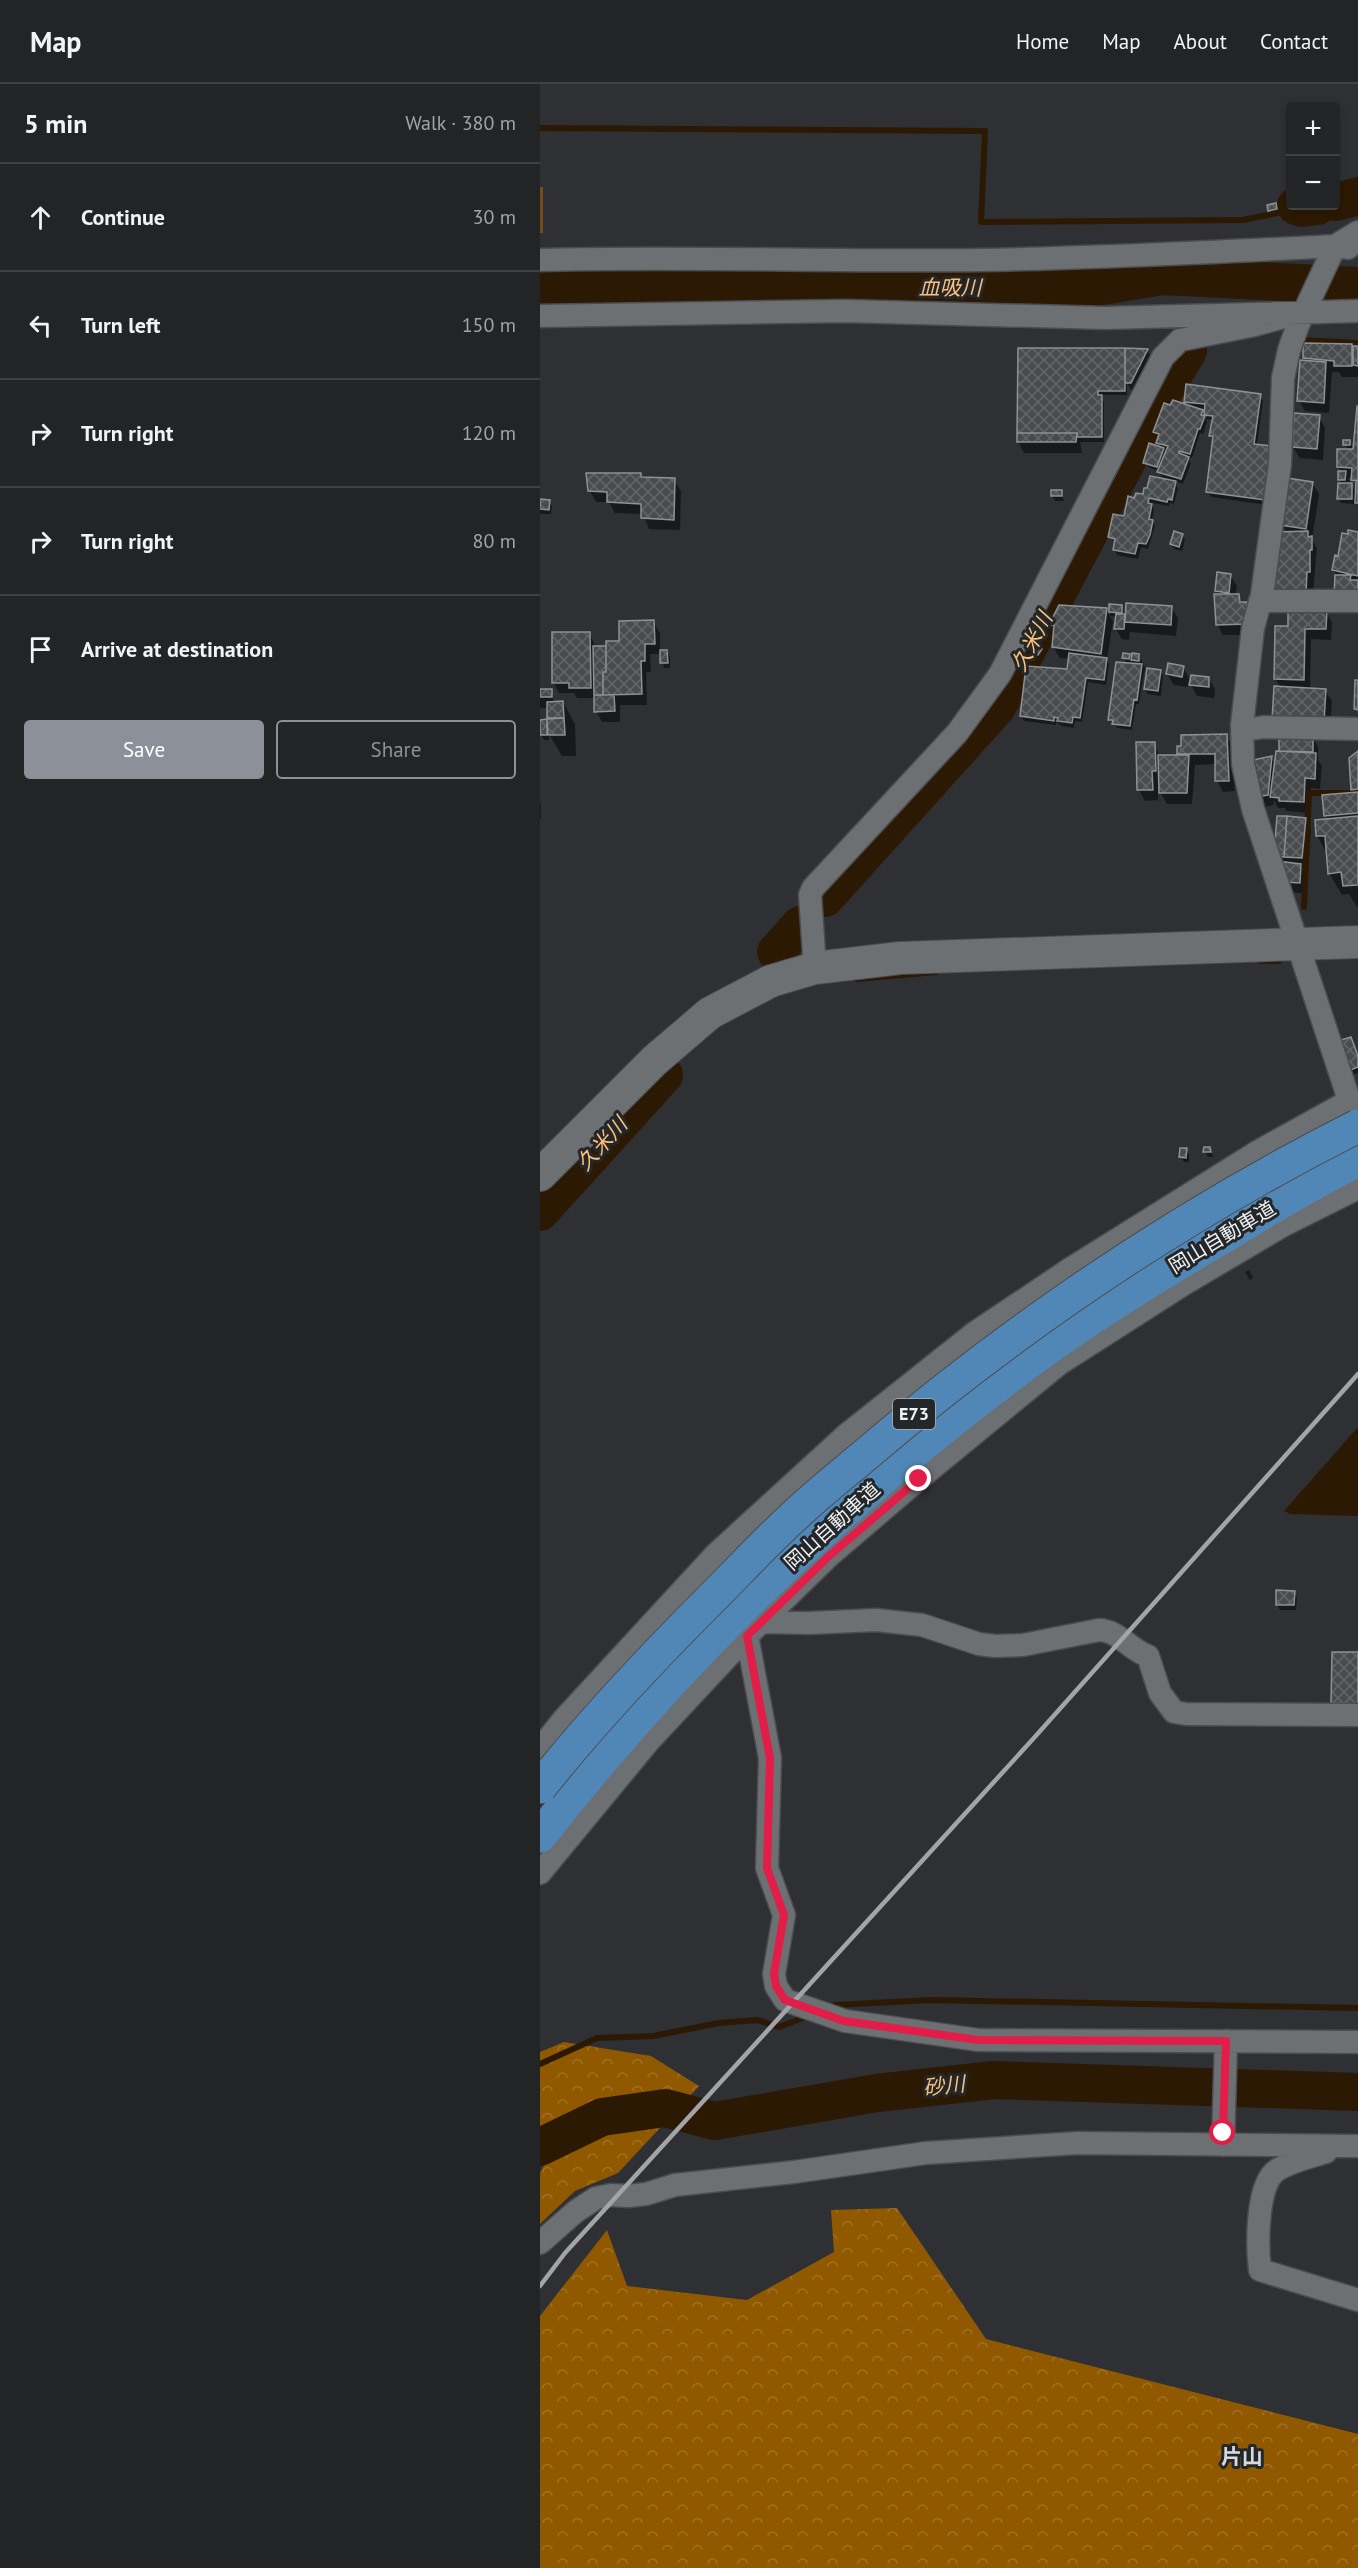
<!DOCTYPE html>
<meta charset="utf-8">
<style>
body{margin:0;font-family:"PT Sans","Noto Sans JP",sans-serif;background:#2a2c2e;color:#f1f3f6}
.controls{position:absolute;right:18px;top:18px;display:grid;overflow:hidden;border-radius:6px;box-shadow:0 3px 9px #0003}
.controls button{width:54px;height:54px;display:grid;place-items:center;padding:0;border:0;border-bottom:2px solid #3f4143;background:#222426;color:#f1f3f6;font:30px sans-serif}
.stop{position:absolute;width:18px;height:18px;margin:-14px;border:4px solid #e11d48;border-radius:50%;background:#fff}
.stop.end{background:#e11d48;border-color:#fff;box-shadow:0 2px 6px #0008}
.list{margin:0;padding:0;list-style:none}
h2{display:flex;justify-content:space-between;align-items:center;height:78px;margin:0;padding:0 24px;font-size:26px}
h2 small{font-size:20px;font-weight:400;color:#a2a4a7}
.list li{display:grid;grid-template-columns:39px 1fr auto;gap:18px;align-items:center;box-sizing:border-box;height:108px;padding:0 24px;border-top:2px solid #3f4143}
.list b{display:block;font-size:22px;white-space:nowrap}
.list em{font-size:20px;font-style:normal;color:#a2a4a7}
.actions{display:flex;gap:12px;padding:18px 24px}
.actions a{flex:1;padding:14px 0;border:2px solid #8c9099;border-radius:6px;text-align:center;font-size:21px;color:#8c9099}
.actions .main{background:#8c9099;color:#fff}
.icon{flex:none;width:33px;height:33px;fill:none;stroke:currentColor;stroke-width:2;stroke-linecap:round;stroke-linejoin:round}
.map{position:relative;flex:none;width:818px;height:2484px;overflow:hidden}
header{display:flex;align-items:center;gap:36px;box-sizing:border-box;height:84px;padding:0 30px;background:#222426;border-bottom:2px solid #3f4143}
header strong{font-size:28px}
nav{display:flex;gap:33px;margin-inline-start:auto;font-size:21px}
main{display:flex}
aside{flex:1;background:#222426}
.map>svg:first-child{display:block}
.forest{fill:url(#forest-crowns)}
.cemetery{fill:url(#cemetery-stones)}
.water{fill:#2c1903}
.shadow{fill:#0007;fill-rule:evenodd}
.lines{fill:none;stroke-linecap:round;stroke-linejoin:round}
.stream{stroke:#2c1903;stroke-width:6}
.river{stroke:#2c1903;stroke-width:38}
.building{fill:url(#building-cross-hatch);stroke:#8d9194;stroke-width:1.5}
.street-casing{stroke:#4a4c4f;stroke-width:25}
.secondary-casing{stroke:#4a4c4f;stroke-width:34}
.highway-casing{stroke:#4a4c4f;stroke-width:35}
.street{stroke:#6d7073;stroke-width:22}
.secondary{stroke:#6d7073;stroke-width:32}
.highway{stroke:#5187b7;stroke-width:33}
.rail{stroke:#a2a4a6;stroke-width:4.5}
.highway-bridge-casing{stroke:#4a4c4f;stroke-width:35;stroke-linecap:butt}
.highway-bridge{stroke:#5187b7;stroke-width:33}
.route{stroke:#e11d48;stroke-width:8}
.labels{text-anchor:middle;stroke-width:6;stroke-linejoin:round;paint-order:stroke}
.shield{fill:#242729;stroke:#b2b4b6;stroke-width:1.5}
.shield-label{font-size:18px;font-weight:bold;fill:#eff1f2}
.street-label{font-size:20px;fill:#eff1f2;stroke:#242729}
.water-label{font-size:21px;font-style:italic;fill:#febf78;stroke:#242729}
.neighbourhood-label{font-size:21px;font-weight:bold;fill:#d6dade;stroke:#242729}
</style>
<header>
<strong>Map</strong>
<nav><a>Home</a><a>Map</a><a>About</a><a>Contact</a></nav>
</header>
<main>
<aside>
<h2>5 min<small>Walk · 380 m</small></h2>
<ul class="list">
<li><svg class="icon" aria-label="ahead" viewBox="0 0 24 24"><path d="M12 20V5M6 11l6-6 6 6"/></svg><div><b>Continue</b></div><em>30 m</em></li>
<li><svg class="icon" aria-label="left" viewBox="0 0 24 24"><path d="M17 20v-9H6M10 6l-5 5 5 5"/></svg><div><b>Turn left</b></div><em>150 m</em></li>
<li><svg class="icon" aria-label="right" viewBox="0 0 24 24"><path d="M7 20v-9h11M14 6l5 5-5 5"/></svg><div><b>Turn right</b></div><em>120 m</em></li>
<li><svg class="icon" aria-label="right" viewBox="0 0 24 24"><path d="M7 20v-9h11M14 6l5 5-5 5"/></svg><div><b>Turn right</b></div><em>80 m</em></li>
<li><svg class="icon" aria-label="arrive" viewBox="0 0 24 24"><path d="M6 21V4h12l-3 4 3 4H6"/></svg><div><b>Arrive at destination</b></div></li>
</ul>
<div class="actions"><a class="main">Save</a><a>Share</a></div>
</aside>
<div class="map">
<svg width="818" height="2484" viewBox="0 0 818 2484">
<defs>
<pattern id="forest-crowns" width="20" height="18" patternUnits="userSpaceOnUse" patternTransform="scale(1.5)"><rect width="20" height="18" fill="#905900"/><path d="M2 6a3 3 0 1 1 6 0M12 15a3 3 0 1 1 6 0" fill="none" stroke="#a07126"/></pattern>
<pattern id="cemetery-stones" width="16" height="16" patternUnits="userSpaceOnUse" patternTransform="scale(1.5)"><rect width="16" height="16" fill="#744c1a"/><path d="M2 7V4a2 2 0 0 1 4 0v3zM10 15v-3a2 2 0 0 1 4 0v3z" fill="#88663c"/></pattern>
<pattern id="building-cross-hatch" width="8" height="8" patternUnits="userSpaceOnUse" patternTransform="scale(1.5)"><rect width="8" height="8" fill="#494c4f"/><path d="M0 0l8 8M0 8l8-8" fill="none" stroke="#646669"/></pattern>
</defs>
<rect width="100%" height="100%" fill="#2e3033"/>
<path class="forest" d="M24,1958L111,1972L159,2002L78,2089L35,2107L0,2140V2089L10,2070L0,2066V1968Z
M357,2124L446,2255L818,2350V2484H0V2232L67,2146L87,2202L207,2216L294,2168L291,2126Z"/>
<path class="cemetery" d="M0,103H3V149H0Z"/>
<path class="water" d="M818,1343V1432L750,1430L744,1427Z"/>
<path class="shadow" d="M735,121L739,130L732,131L729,126Z
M811,262L813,266L818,264V293H802L799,288H792L789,329L765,327L759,316L767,278L765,274Z
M607,266L613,277L593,309L587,299V311H560L564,318V358H540L542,369H484L478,358Z
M720,312L723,317L717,361L727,421L671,413L668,408L674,357L671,352L673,336L665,335L667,338L663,350L660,349L652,374L647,373L651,379L643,400L634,397L638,404L634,420L630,419L629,422L612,419L614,426L612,436L615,442L608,465L601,463L598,475L577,471L574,466L576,459L570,453L585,434L596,416L629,398L630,395L622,393L619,387L608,383L605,378L622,365L618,358L620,354L614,348L649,323L645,317ZM654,323L666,325L665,333L662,327Z
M818,324V422L814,415V420L801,419L798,414L802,401L799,396L802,388L798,382L808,367L805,357H809L815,367ZM808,394H813L817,402L816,410Z
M756,331L779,333L785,344L783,376L760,374L753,363Z
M100,390L102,394L134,396L141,407L140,446L109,445L103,430L75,429L69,418H56L50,407Z
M772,399L779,410L772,456L777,464L772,520L737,488L747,449L742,440Z
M521,408L524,417H515L512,412Z
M0,417H9L12,422L11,430H0Z
M818,450V521L793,486L799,474Z
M642,451L645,456L642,467L634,465L631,460Z
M690,491L697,502L695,512H699L703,519H706L713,530V551H683L677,540L679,512L676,507Z
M520,522L566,526L573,537L567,576L569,580L566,601L548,598L542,638L535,637L534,644L522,642L516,638V641L484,637L481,632L528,586L530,575L520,574L513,563L515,548L511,541Z
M571,522H581L586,531L631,523L638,534L636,552L590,548L589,556L582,555L575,544L577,533L570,532Z
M786,527L792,538L791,556L771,555L770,606L785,607L792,617L790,649L741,604L735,595L749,543Z
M113,538L120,549V568H127L130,573V584H124L121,570H110L111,588H106L107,621H80V638H62L56,627L55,614H37L34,609H19L13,598L50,550L56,564L67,563L81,558Z
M501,566L504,571L501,575L495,568Z
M589,571L592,577L593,571L599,572L605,583L599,620H596L592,646L577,644L570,635L588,581L584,574Z
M643,583L651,598L669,595L675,605L674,614L657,612L649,597L648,603L634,601L627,590Z
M620,587L623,592L621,612L608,610L605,605Z
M11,606L14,619L23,618L35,640L36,672H22L9,650V656H4L1,651L6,637L9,642L8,624H0V607Z
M740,651L772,652L778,663V676L782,682L780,705L771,704L769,729L746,727L745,724H738L734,716L733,721L724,723L718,712L731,674L736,682L740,669Z
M686,652L693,663L695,707L683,708L677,697L676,680L655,681L652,720H627L618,705V716L605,717L599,706L614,660L620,673H639L638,664Z
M818,669V823H817L809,810L802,811L789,789L788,771L777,752L789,736L786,732L815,709L813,705Z
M0,718L1,720V735H0Z
M765,735L771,746L768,785L762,784L767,792L766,810L752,808L736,772Z
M818,973V989L812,991L809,986Z
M670,1064L672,1069L673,1073H668L665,1068Z
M646,1065L649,1070V1078H644L641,1073Z
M709,1186L713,1194L710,1196L705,1188Z
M754,1508L757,1513L756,1526H740L737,1521Z"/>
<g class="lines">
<path class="stream" d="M0,44L445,47L441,138L703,136L762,124
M762,256L818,259
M645,272L651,269L659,259
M764,823L769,709H818
M721,877H739
M317,895L396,888
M295,1921L391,1916L818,1924
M0,1980L57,1954L113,1952L179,1939L218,1936L239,1943L268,1932"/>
<path class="river" d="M796,118L818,112
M756,122L762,124L778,122
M0,203L549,204L623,192L818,202
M285,814L457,623L625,305L648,267
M236,868L260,841
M0,1128L124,991
M0,2063L62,2033L125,2024L175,2037L337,2009L453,1996L818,2008"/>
</g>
<path class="building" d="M736,119L737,125L728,127L727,121Z
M763,259L812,260V282H794V277L763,274Z
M813,262H818V282L813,281Z
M478,264H585V307H558V311H562V353H537V349H477Z
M585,264L608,265L591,299H585Z
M760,276L786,278L784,319L757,317Z
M646,300L721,310L714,360L732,362L725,416L666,408L673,352H669L673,332L664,331L665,320L644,318Z
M633,316L663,326L661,331L665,332L660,345H658L650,370L639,367V369L649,373L641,395L617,388L628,362L616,359L619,350L613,348L624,319L630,321Z
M817,322H818V397L811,396L812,384L797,383V365H813Z
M754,329L780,331L777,365L752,363Z
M477,349H537L536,358H477Z
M803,356H810V361H803Z
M609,359L624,364L617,383L603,379Z
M798,387H806L805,396H798Z
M46,389H101V393L135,394L134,436L101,434V420L67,418V408L48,407Z
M610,392L636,397L632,416L628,415L627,418L609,414L608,419L612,420L609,435L613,436L610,451L606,460L598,459L595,470L573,466L575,455L568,453L573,430L584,432L588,412L594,414L596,409L603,410L604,404H607Z
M747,394L773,398L766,445L740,441Z
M816,397H818V419H815Z
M798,399H812V415H797Z
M511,406H522V412H511Z
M0,415L10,416L9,426L0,425Z
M808,446L818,448V492L792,486L795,471L798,472L802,449L808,450Z
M634,447L643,450L639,463L630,460Z
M768,447V453L772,452V466H770V488H767L766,509H730L736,448Z
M677,488L691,490L689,509L675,507Z
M795,491H811L810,496H818V511H794Z
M674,510H699L700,518H707V540L676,541Z
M586,519L632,522L631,541L585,538Z
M569,520L582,521V529L569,528Z
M519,521L567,524L561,570L512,563L514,541H509Z
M748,525L787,526L786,545H765L764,596L734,595L735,542H748Z
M576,530H585L584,545H574Z
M114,536L115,560H105V577H101L102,610L63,611V588H66V557H79V537Z
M12,548H50L51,604H29V599H12Z
M53,562H66V588H63V611H54Z
M497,562L502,565L498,571L494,568Z
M120,566H127L128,579H120Z
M529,569L567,574L564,596L546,594L540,634L533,633L532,639L517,637L518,634L514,633V637L480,632L486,582L527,585Z
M583,569L590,570L589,575L582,574Z
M592,569L599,570V577L591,576Z
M576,578L602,580L597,616L594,615L590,642L572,640L573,636H568Z
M628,579L644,582L642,593L626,590Z
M607,584L621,586L618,607L604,605Z
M651,591L669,593V603L649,601Z
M815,596H818V626L814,625Z
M734,602L786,605L784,638L732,636Z
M0,605H12V613H0Z
M54,611H74L75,627L54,628Z
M23,617L24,634H7V618Z
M24,634L25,651H8L7,635Z
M7,635V651H0V636Z
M687,650L689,697H675V670H637V662H641V651Z
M739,650L773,651V668L739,667Z
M596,658H615L616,687H612L613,706H597Z
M736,667L776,669L775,695L765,694L764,718L739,717V714L730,713Z
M818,667V705L811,706L809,674Z
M618,671H649L647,709H619Z
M732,672L728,711L716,713L708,677Z
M818,708V729L784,732L782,711Z
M737,732H747L744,773L734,772Z
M747,732L766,734L762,774L744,773Z
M818,732V801L803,802L801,788L788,790L785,752H776L775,736Z
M737,777L761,780L760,799L744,798Z
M811,953L818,972V983L808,987L798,957Z
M664,1063H670L671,1068H663Z
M640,1064H647L646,1074L639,1073Z
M736,1506L755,1507L754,1521H736Z
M792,1568H818V1620L791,1619Z"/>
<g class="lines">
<defs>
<path id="street" d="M0,176C147,172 294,178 441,176C559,174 677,168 795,162L808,164
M0,232L305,227L566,234L818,227
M720,517H818
M702,650L711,645L724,643L818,645
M275,884L270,811L273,804L417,649L460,590L623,273L640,256L715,241L765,227
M814,1031L713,725L703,680L702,641L713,544L722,511L740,380L743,294L749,266L758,241L795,162L818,148
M222,1538L269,1539L336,1536L382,1541L439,1560L455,1562L483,1561L559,1546C578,1546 590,1566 608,1572L620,1609L634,1628L646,1630L818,1631
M207,1552L230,1674L227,1784L244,1831L234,1890L236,1902L245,1916L305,1937L438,1956L818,1958
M0,1665L23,1636L176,1470L306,1351L433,1250L533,1183L717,1068L809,1017
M0,1789L109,1657L207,1552L289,1472L379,1395L519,1280L644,1200L742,1142L818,1104
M683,2061L686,1957
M786,2068C770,2073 752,2077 737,2086C716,2100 717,2162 720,2186L818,2216
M0,2159L35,2128L56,2114L71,2111L88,2112L106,2110L135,2101L254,2088L386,2069L538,2059L818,2062"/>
<path id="secondary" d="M0,1091L115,976L170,929L231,897L275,884L360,874L818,858"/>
<path id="highway" d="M0,1752C141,1572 308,1411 493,1275C553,1231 618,1191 683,1153C727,1126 772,1099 818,1076"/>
</defs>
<use href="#street" class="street-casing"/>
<use href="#secondary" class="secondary-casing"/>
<use href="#highway" class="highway-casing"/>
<use href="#street" class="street"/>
<use href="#secondary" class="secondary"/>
<use href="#highway" class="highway"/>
<path class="rail" d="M0,2202L25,2169L493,1655L818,1290"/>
<defs>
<path id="highway-bridge" d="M0,1703C53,1636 112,1574 172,1514C198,1488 224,1460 251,1435C274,1413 299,1393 324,1372C474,1244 641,1131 818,1042"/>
</defs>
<use href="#highway-bridge" class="highway-bridge-casing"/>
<use href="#highway-bridge" class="highway-bridge"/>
</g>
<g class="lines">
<path class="route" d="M379,1395L289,1472L207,1552L230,1674L227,1784L244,1831L234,1890L236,1902L245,1916L304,1937L438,1956L686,1957L683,2049"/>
</g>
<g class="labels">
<rect class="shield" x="353" y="1315" width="42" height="30" rx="4.5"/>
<g class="shield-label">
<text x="374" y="1336">E73</text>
</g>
<g class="street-label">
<text transform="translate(682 1153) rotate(-31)" y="7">岡山自動車道</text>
<text transform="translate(292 1442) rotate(-42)" y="7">岡山自動車道</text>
</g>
<g class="water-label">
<text x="410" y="211">血吸川</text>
<text transform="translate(492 558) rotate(-62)" y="7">久米川</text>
<text transform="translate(62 1060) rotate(-48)" y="7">久米川</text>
<text transform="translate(404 2002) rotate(-6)" y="7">砂川</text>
</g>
<g class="neighbourhood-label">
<text x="702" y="2380">片山</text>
</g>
</g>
</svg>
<div class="controls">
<button>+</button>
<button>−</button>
</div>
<div class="stop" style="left:683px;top:2049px"></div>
<div class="stop end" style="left:379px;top:1395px"></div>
</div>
</main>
